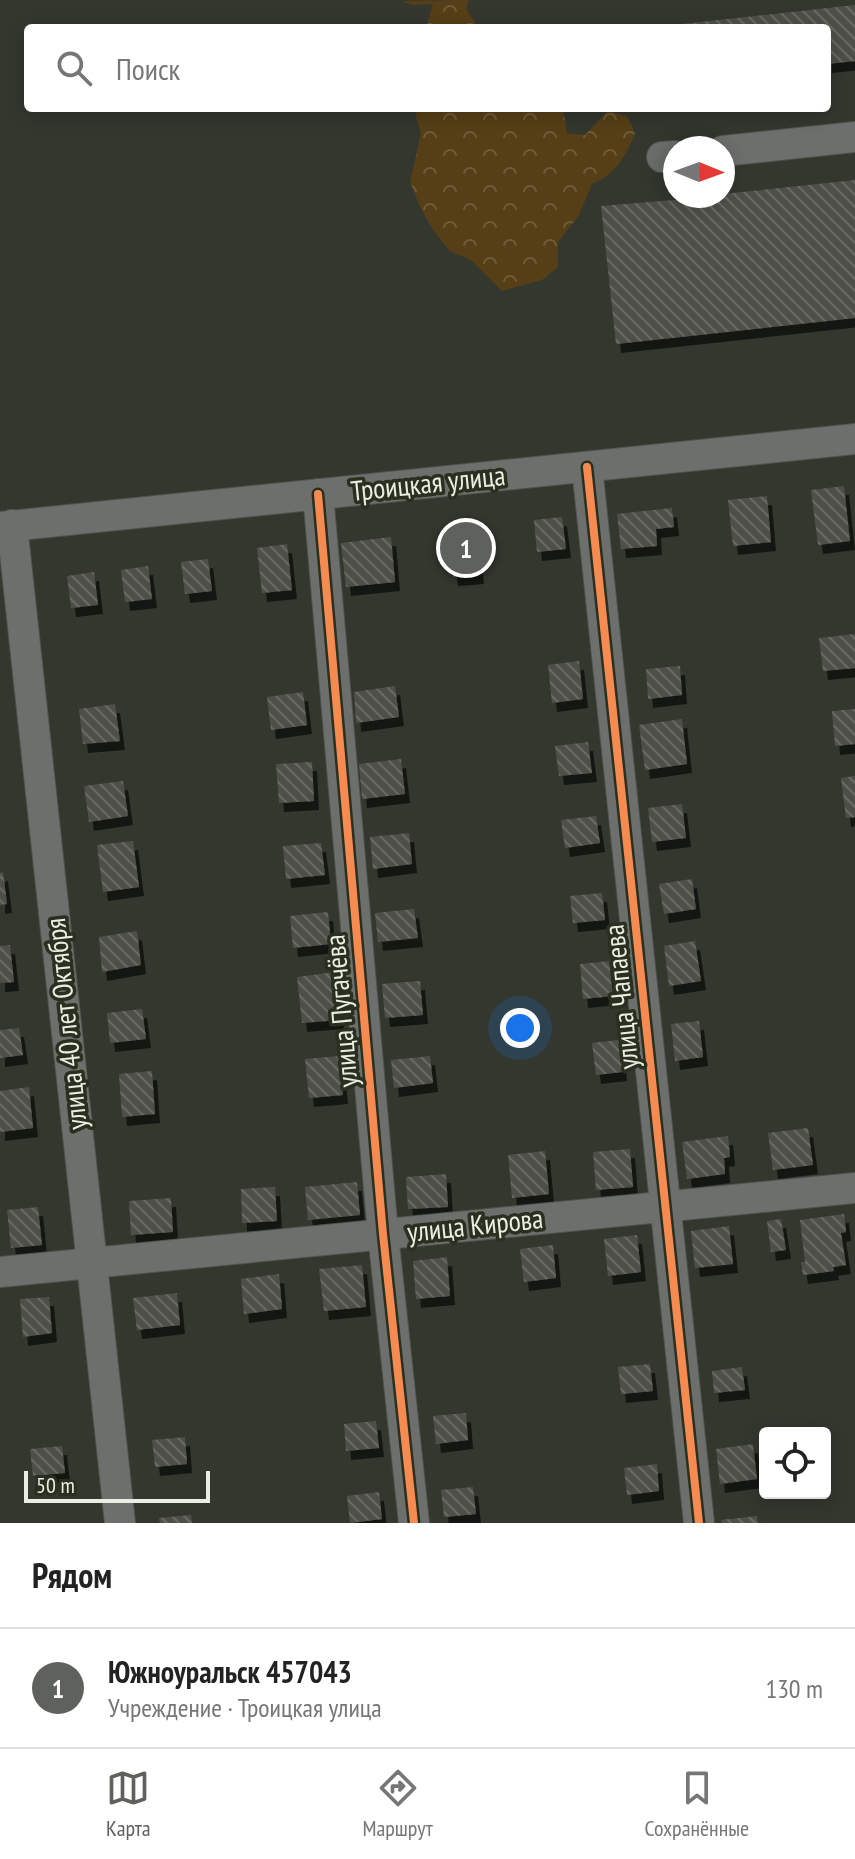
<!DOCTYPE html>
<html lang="ru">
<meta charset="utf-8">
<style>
body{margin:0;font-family:"PT Sans Narrow",sans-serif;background:#f2f2f2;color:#222}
.controls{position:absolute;right:24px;bottom:24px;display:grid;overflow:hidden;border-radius:8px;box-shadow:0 4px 20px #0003}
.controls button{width:72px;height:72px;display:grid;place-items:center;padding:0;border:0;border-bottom:2px solid #e0e0e0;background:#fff;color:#222;font:40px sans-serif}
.compass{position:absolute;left:663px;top:136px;width:72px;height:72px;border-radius:50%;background:#fff;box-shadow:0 4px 20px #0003;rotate:91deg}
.scale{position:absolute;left:24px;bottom:20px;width:186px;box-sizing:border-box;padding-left:8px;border:4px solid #e9eee3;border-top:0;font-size:22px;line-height:28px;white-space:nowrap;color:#e9eee3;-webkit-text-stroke:6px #2a3020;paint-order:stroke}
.you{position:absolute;left:520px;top:1028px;width:28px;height:28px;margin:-20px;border:6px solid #fff;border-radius:50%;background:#1a73e8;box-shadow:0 0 0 12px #1a73e833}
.badge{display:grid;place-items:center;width:52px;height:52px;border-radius:50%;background:#5f615c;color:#fff;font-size:26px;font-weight:700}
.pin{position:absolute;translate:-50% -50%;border:4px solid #fff;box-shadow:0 2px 8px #0006}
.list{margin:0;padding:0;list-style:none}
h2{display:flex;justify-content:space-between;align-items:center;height:104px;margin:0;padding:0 32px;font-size:34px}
h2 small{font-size:26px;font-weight:400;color:#767676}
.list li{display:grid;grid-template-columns:52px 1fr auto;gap:24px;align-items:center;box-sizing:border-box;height:120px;padding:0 32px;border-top:2px solid #e0e0e0}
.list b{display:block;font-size:30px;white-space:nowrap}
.list p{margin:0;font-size:26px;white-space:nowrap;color:#767676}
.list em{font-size:26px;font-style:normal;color:#767676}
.icon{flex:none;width:44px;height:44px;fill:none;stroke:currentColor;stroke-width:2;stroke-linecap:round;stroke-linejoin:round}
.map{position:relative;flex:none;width:855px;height:1523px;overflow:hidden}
.search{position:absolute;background:#fff;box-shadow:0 4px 20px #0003;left:24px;right:24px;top:24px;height:88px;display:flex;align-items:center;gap:20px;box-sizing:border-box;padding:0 28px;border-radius:8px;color:#767676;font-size:30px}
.sheet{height:224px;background:#fff}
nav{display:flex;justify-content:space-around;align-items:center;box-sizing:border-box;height:112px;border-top:2px solid #e0e0e0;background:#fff;font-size:22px;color:#767676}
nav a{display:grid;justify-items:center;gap:4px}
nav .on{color:#5f615c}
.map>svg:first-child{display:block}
.forest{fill:url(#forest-crowns)}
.building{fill:url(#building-back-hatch);filter:url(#shadow)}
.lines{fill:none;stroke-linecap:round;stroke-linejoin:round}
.minor-casing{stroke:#50534c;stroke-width:32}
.minor{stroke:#6d6f6c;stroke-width:30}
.cycleway-casing{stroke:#2a3020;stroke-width:13}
.cycleway{stroke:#f68b52;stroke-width:8}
.labels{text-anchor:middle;stroke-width:7;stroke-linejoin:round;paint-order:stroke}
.street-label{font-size:28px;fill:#e9eee3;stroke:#2a3020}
</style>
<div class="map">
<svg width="855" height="1523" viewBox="0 0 855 1523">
<defs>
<pattern id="forest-crowns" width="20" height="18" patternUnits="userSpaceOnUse" patternTransform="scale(2)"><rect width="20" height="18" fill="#563f16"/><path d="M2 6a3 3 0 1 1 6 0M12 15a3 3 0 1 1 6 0" fill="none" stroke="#6e5b38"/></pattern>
<pattern id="building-back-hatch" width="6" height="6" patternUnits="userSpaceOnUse" patternTransform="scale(2)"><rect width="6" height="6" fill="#4f5049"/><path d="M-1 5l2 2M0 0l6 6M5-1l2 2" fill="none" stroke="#686a63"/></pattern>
<filter id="shadow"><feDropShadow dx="5" dy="9" stdDeviation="0" flood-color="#0009"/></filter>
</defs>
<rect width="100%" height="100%" fill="#33372e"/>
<path class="forest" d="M469,0L466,8L478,28H426L433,4L412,5L402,1Z
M414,108H563L567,133L585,135L608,111L627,116L635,133C626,156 615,175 592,184L579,215L558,242V267L542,280L502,291L471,260L450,251L433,230L420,207L410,182L421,134Z"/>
<path class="building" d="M855,5V61L827,64V28H664V26Z
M855,180V318L616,344L601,206L723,196V194Z
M844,486L850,541L818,545L811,490Z
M767,496L771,542L733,546L728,500Z
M672,508L674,527L656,529L657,546L621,549L617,514Z
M562,517L566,549L537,552L534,520Z
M475,533L479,575L453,577L448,535Z
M391,537L395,582L346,587L341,543Z
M287,544L292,590L262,593L257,548Z
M208,559L212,591L185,594L181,562Z
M148,566L152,599L125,602L121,570Z
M94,572L98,605L71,608L67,576Z
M855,634V668L823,671L819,638Z
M579,661L583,699L552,703L548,665Z
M680,666L682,695L648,699L646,669Z
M395,686L399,717L356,723L354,692Z
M303,692L307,725L271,730L267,697Z
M115,704L120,741L83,744L79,709Z
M855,709V744L835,746L832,711Z
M682,719L687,764L645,770L639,725Z
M588,742L592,773L559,776L555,746Z
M401,759L405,794L362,799L359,764Z
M312,762L314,801L279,803L276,764Z
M855,776V817L846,818L841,778Z
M123,781L128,816L89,822L84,786Z
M682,804L686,838L652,842L648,808Z
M596,816L600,843L565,848L561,820Z
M409,833L412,864L373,869L370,837Z
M133,841L139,887L103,892L97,845Z
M321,843L325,875L286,879L283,846Z
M3,872L7,904L0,905V873Z
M692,879L696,909L664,914L659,884Z
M602,893L605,920L573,923L570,896Z
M414,909L418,938L378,942L375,913Z
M328,912L331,944L293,948L290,916Z
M137,931L141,965L102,972L99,937Z
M695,941L701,981L669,986L664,946Z
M10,945L14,982L0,983V946Z
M609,961L613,996L583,999L580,964Z
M335,972L339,1020L302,1023L297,977Z
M420,981L423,1015L385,1018L382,984Z
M142,1009L146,1039L110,1043L107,1013Z
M699,1021L703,1057L675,1061L671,1024Z
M19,1028L23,1055L0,1058V1030Z
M619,1040L622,1072L596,1075L592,1043Z
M339,1056L343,1095L309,1098L305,1059Z
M430,1056L433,1083L394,1088L391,1060Z
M152,1071L155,1114L122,1117L119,1074Z
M29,1087L33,1128L0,1132V1091Z
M808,1128L813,1165L773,1170L768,1133Z
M728,1136L730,1157L724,1158L725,1174L687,1179L682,1142Z
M630,1149L633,1187L596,1190L593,1152Z
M545,1151L549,1194L512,1198L508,1155Z
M446,1174L448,1207L408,1209L406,1177Z
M357,1182L360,1215L308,1220L305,1187Z
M275,1187L277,1221L242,1223L241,1189Z
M171,1198L173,1232L131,1235L129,1201Z
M38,1207L42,1245L11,1248L7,1210Z
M844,1214L846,1232L841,1233L846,1265L833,1267L834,1271L803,1275L801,1262H805L800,1220Z
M781,1219L786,1250L771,1252L767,1221Z
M729,1226L733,1264L695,1268L691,1231Z
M637,1235L641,1272L608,1276L604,1239Z
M553,1245L556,1278L524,1282L520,1249Z
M447,1257L450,1296L416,1299L413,1261Z
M362,1265L366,1307L324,1311L319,1269Z
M279,1274L282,1309L244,1314L241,1279Z
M177,1293L180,1325L137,1330L133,1298Z
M49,1297L52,1333L23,1337L20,1299Z
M650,1364L653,1391L621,1394L618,1367Z
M742,1367L745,1390L714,1393L712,1371Z
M466,1413L468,1440L436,1444L433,1416Z
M376,1421L379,1448L346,1451L344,1424Z
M185,1437L187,1464L155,1467L152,1440Z
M753,1444L757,1479L720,1484L716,1449Z
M62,1446L65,1473L33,1476L30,1449Z
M657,1464L659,1491L627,1495L624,1468Z
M473,1487L476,1514L444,1517L441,1490Z
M379,1492L382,1519L350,1523L347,1496Z
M191,1515L192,1523H160L159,1518Z
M757,1516L758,1523H722L721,1520Z"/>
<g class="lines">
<defs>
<path id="minor" d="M723,151L855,137
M662,157L675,156
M587,467L699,1523
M318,494L383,1234L414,1523
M12,525L120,1523
M0,527L855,439
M0,1272L855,1188"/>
</defs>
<use href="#minor" class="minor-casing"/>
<use href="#minor" class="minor"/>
<defs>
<path id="cycleway" d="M587,467L699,1523
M318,494L383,1234L414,1523"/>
</defs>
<use href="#cycleway" class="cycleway-casing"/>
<use href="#cycleway" class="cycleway"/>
</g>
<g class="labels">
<g class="street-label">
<text transform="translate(428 483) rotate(-6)" y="10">Троицкая улица</text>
<text transform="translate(621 997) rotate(-96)" y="10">улица Чапаева</text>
<text transform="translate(341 1011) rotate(-95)" y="10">улица Пугачёва</text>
<text transform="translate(66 1024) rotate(-96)" y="10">улица 40 лет Октября</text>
<text transform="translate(475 1225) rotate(-6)" y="10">улица Кирова</text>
</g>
</g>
</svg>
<div class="controls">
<button><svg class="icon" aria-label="locate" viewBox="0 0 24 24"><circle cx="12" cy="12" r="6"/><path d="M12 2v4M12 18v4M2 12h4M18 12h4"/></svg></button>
</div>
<svg class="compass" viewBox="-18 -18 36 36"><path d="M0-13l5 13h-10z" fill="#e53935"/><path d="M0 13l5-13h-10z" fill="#767676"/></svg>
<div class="scale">50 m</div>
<div class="you"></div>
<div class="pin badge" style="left:466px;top:548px">1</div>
<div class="search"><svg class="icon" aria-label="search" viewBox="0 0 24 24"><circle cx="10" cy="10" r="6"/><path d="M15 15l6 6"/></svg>Поиск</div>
</div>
<section class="sheet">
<h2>Рядом<small></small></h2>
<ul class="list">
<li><span class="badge">1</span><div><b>Южноуральск 457043</b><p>Учреждение · Троицкая улица</p></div><em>130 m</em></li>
</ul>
</section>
<nav>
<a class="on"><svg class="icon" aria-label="map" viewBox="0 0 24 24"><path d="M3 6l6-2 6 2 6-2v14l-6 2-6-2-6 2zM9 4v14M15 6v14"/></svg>Карта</a>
<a><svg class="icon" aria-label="directions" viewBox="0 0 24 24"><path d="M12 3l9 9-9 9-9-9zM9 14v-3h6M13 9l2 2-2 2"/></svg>Маршрут</a>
<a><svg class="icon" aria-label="saved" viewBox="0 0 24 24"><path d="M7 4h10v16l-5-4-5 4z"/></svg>Сохранённые</a>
</nav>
